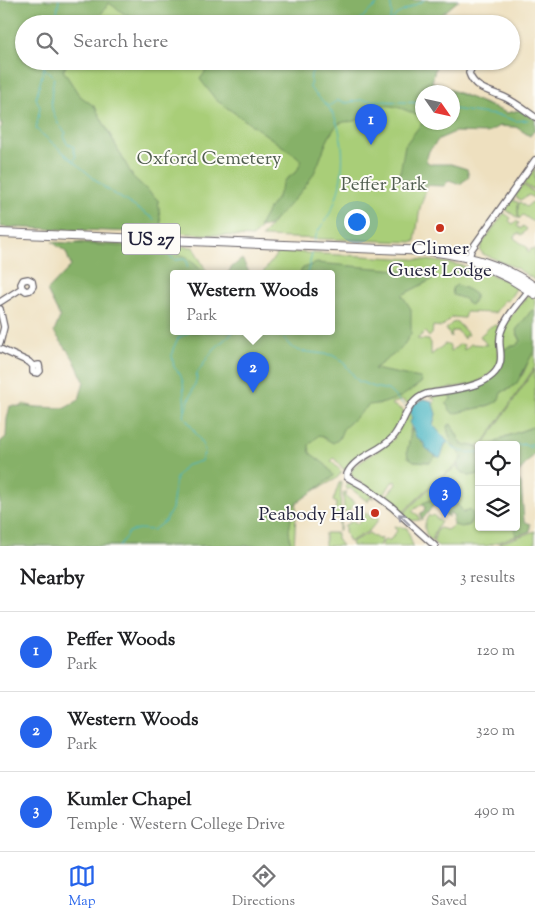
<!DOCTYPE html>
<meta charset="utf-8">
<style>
body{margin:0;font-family:"Sorts Mill Goudy",serif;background:#f6f6f6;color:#202124}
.controls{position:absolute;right:15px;bottom:15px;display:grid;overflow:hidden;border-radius:5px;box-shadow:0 1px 4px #0004}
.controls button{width:45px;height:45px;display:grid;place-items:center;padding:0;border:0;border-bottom:1px solid #e0e0e0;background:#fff;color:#202124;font:25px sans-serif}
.compass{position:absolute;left:415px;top:85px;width:45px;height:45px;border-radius:50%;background:#fff;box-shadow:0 1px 4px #0004;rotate:124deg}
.you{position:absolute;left:356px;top:221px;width:18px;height:18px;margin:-12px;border:4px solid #fff;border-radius:50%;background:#1a73e8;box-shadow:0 0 0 8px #1a73e833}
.badge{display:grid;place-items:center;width:32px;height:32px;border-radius:50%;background:#2563eb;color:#fff;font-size:16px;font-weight:700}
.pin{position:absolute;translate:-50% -41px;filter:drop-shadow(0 1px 2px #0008)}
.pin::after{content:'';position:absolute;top:26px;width:18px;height:15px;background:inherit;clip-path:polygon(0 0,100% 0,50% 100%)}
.popup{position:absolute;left:170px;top:270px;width:165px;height:65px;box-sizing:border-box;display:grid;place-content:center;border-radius:5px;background:#fff;filter:drop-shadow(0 1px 4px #0005);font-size:16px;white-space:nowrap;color:#757577}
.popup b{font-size:19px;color:#202124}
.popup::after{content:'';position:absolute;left:50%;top:100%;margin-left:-10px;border:10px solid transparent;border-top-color:#fff}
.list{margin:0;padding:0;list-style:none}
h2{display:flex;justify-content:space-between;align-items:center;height:65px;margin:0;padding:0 20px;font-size:21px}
h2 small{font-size:16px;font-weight:400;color:#757577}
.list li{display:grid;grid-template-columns:32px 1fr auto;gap:15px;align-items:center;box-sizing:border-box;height:80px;padding:0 20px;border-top:1px solid #e0e0e0}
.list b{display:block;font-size:19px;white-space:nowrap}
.list p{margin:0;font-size:16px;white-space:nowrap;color:#757577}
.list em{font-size:16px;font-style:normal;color:#757577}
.icon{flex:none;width:28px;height:28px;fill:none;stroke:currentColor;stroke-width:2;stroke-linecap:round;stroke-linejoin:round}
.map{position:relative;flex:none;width:535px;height:546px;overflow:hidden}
.search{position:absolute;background:#fff;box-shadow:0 1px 4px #0004;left:15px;right:15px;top:15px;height:55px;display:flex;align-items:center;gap:12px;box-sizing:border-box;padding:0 18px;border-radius:28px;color:#757577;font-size:19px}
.sheet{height:305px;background:#fff}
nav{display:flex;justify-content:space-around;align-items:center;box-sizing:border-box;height:70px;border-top:1px solid #e0e0e0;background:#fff;font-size:14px;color:#757577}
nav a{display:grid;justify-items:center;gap:2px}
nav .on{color:#2563eb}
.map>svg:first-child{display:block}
.green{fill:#a9ce78;stroke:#66785a;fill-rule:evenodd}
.forest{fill:#86b168;stroke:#546a52;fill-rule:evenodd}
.water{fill:#46b4c1;stroke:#346b7e}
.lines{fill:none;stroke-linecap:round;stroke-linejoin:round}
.stream{stroke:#46b4c1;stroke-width:1}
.minor-casing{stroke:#696469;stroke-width:8}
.highway-casing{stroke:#696469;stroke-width:10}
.minor{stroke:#fff;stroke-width:5.5}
.highway{stroke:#fff;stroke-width:8}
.oneway{stroke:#9c9ca7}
.poi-dot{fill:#c8321e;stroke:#fdfcf7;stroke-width:2}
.labels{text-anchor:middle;stroke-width:4;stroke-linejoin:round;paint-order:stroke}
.shield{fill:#fdfcf7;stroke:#646373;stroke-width:1}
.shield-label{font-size:18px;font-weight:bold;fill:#22223b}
.park-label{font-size:19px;fill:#515e50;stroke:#fdfcf7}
.poi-label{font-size:19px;fill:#22223b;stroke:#fdfcf7}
</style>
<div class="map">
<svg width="535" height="546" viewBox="0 0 535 546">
<rect width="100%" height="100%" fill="#fdfcf7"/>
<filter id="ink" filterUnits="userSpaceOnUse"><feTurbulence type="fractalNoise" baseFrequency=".02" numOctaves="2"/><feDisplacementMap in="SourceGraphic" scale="10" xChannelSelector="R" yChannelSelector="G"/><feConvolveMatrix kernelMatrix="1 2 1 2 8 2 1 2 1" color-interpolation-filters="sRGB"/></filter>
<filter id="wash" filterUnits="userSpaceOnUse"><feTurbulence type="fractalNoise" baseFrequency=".0096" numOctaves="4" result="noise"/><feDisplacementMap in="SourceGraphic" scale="20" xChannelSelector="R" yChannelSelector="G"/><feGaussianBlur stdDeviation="1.12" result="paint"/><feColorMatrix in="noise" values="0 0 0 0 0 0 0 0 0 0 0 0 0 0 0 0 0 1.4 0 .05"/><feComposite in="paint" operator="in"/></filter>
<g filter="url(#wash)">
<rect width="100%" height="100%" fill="#eee0bf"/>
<path class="green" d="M108,0L148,24H93Z
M69,61H437L432,82L507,113L520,110L535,129L530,136L516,127L442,124L418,154L430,177L420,208L415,242L262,237L292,197L309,166L253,237L157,232L61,74ZM422,92H452V122H422Z
M535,168V188L532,189L524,184Z
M523,185L533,192L535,199L529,195L520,200L515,196Z
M514,198V201L518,202V218L506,210Z
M520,202L526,207L532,202L535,205V223L523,215L519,219L518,206Z
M504,213L511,218L509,221L513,224L516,221L519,223L517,226L521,229L523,226L527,229L522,235L518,233L514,238L528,248L527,252H529L531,249H535V280L516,268L483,254L480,250L482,244Z
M76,242L193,247L208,274H174V332H332V274H262L279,251C307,253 335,255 363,256C419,260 467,258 517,287L508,301L504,300L495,313L466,312L464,318L452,317L442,327L433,326L432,334L429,337L425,332L417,339L429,340L431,343V355L445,344L450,346V352L460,344L464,345V350L471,344L487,345L480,336L491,326L497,325L499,327L497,342L499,360L496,368L486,377L473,384L422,393L409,404L402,400L391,404L404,411C400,418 399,426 394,432C382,449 360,456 344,470L334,458L331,461L342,472L336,479L297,500L294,546H0V456L23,404L79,417L89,376L67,293Z
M529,294L535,299V311H531L516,332L521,341L518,345L505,349L502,352C499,326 513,314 529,294Z
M457,322L469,335H465L464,339L458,331H452L451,337L446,329L452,323Z
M535,346V367L482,445H479V447L465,445L460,441L461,459L457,465L437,480L401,514L384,499L396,484L395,481L392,482L382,498L352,476L351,472L355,466L393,440L410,410L412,419L410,433L414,461L430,462L436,456L438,457L447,442L433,425L436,414L432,405L434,404L435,399L431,397L451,392L450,396L451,399L446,404L455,414L468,409L486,407L493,403L502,392L511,388L523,374Z
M535,369V426L502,438L496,444L483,445Z
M457,466L459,470L469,476L479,474V527H514L516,536L487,546H438L433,542L437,530L440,528L447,530L454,525C462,525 466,530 471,522L466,512L463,513C441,497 435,494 412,511L418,515L420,520L409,521L403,514L438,480Z
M341,482L340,531H339V517H332V514L335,512L336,503L333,501L339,483Z
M348,482L371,494V496L374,498L370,497L368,502L350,488L348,490L345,487Z
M345,492H347L345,496L355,503L347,513L344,511L343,493Z
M366,513L373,519L376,516L379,519L369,531L349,542L345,532V525L353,521L358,524Z
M429,515L431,517L433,515L441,522L435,531L432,541C423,534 423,523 429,515Z
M394,526L407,528L413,546H381L384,540H390L397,531Z
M535,531V546H500V543Z
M325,533H337V539L342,546H325Z
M369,533L378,539L382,538L379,546H352L351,542Z"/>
<path class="forest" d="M0,0H459L430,24H139L109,3L94,24H24V61H69L63,70L79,95L95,107L133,177L158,200L162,233L0,227V131L2,124L0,123Z
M192,61H437L432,82L507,113L520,110L535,119V129L530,136L516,127L499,126L487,133L455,132L439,139L429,151L426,161L431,164H451L467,169L469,177L460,184L449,180L444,186L415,185L412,181L399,179L405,145L422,123L420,117C405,109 386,100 370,110C366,113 362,118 358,120C348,124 342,118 334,129C323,144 321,163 311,178C299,196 282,212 268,227L259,226L268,210L278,196L284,181L297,171L302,160L216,100L200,79L206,71ZM422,92H452V122H422Z
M52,242L165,249L187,257L201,270L213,274H174V332H332V274H299L303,268L317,263L434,273L435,278L402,295L411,309V334L401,349L374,369L420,378L422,380L421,383L401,397L384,403L369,405L343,429L339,439L333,443L319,435L309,445L310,453L326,465L334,476L294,505L289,530L291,546H0V442L6,437L7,419L10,406L65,408L79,400L84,381L73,358L54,332L60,317L47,291L71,266L66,252Z
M242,259L250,274H227L232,267Z
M457,285L467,289L475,294V298L471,305L467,303L465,299L453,295L452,288Z
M532,310L535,311L534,351L517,383L511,388L502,392C500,394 500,397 499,399C495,407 463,410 454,414C449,411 449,407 446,404L451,399L450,396L451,392L492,378L503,351L509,346H515L521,341L516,330Z
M451,424L462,444L479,447V474L469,476L459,470L457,463L461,459L460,453C452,448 448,435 447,426Z
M535,426V454L516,475V445H492L502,438Z
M412,428C419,438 425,449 436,456L430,462L414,461L408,457L407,451Z
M516,476L521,483L524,521L530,524V531L516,536L514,527H516Z
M438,497L444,498L447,501C454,500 461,506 463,513L470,509L472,511L473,516L469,525L461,527L454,525L452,520L454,516L450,513L448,517L436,506H433L422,520L420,514L424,511L425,507L423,503Z"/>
<path class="water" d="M425,399L432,401L436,414L433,425L448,442L445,444L441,457H438L432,453L426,448L424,443L416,437L410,422L412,419L410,410L415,403Z"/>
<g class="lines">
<path class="stream" d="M59,0L57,12L60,20V24
M390,0L392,14L389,22L390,23L396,15L424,0
M355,24L382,0
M47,61L44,68L36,98L40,107L36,129L105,188L154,219
M44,68L54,77C50,101 48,114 66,133L64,136C66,145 68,143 74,147L73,149L76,156L74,160
M329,106L338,100L346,103L360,100L422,103
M452,109L501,116L516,121L528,120
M314,243C315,231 326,222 332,209C345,180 348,135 329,108C324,101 315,95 310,88L311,74L318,61
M168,255L175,260L184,259L187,261V267L194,274
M307,274L313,250
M279,332L291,347L300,351L332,355L342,361L358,381L374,387L388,390L406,407
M185,410L183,382L180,374L174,367L172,356L173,349L178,338L190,332
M448,442C455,453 467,453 479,452
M523,444L531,448
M516,445L533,444L535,442
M119,546L129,532L139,529L153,530L165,521L172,509L176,478L185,466L201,461L205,451L201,441L184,416L185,411L196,381L197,373L213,350L233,332"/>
</g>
</g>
<g filter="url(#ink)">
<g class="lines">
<defs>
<path id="minor" d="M475,61L469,73C474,89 490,91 504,97C515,102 525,110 535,117
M469,258L471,250L535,160
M0,302L22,288L26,291L30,290L33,286L32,281L28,279L23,280L21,284L22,288
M0,309L4,327L0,343
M0,349L29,362L33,366L39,365L40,371L38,373L33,372V366
M435,546L392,507L365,487L347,477V474C355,456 380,452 393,437C405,423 406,401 426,394C447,390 493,389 500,363C503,353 497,343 501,332C506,316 521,301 531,288"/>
<path id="highway" d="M0,233L430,251C471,257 500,263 535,287
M475,262L511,279L535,294"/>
</defs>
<use href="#minor" class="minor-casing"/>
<use href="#highway" class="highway-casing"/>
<use href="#minor" class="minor"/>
<use href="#highway" class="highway"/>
</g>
<defs><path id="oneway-shaft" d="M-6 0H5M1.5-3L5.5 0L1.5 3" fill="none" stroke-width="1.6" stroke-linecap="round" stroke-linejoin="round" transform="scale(1.25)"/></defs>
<use class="oneway" href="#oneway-shaft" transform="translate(404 519) rotate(-136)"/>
</g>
<g class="poi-dot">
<circle cx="440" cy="228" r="5"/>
<circle cx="375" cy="513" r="5"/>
</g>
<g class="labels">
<rect class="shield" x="122" y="223.5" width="58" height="31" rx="4"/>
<g class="shield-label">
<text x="151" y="245">US 27</text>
</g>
<g class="park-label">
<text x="209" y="164">Oxford Cemetery</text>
<text x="384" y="190">Peffer Park</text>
</g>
<g class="poi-label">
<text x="440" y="254">Climer<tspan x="440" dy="22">Guest Lodge</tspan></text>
<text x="365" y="520" text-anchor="end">Peabody Hall</text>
</g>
</g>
</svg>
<div class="controls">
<button><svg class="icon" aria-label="locate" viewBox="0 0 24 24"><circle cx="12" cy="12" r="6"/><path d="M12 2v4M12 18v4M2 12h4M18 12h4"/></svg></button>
<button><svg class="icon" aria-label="layers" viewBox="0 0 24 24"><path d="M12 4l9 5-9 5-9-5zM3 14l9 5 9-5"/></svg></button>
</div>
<svg class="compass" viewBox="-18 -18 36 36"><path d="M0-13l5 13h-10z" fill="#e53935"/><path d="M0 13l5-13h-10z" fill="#757577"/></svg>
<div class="you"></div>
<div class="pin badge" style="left:371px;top:145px">1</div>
<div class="pin badge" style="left:253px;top:393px">2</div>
<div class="popup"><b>Western Woods</b>Park</div>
<div class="pin badge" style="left:445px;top:518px">3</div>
<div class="search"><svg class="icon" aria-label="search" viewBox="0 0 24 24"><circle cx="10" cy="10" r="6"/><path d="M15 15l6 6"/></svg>Search here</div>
</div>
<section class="sheet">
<h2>Nearby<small>3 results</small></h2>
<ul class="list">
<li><span class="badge">1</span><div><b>Peffer Woods</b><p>Park</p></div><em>120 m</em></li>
<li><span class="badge">2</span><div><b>Western Woods</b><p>Park</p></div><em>320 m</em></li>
<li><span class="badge">3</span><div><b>Kumler Chapel</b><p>Temple · Western College Drive</p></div><em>490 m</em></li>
</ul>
</section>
<nav>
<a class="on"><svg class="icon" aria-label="map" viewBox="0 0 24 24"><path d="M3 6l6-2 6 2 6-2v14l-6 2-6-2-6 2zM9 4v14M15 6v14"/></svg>Map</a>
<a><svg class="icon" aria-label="directions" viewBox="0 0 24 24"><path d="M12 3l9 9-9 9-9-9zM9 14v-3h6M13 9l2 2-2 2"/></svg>Directions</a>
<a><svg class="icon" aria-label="saved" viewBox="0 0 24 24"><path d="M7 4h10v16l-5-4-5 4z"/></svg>Saved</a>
</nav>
